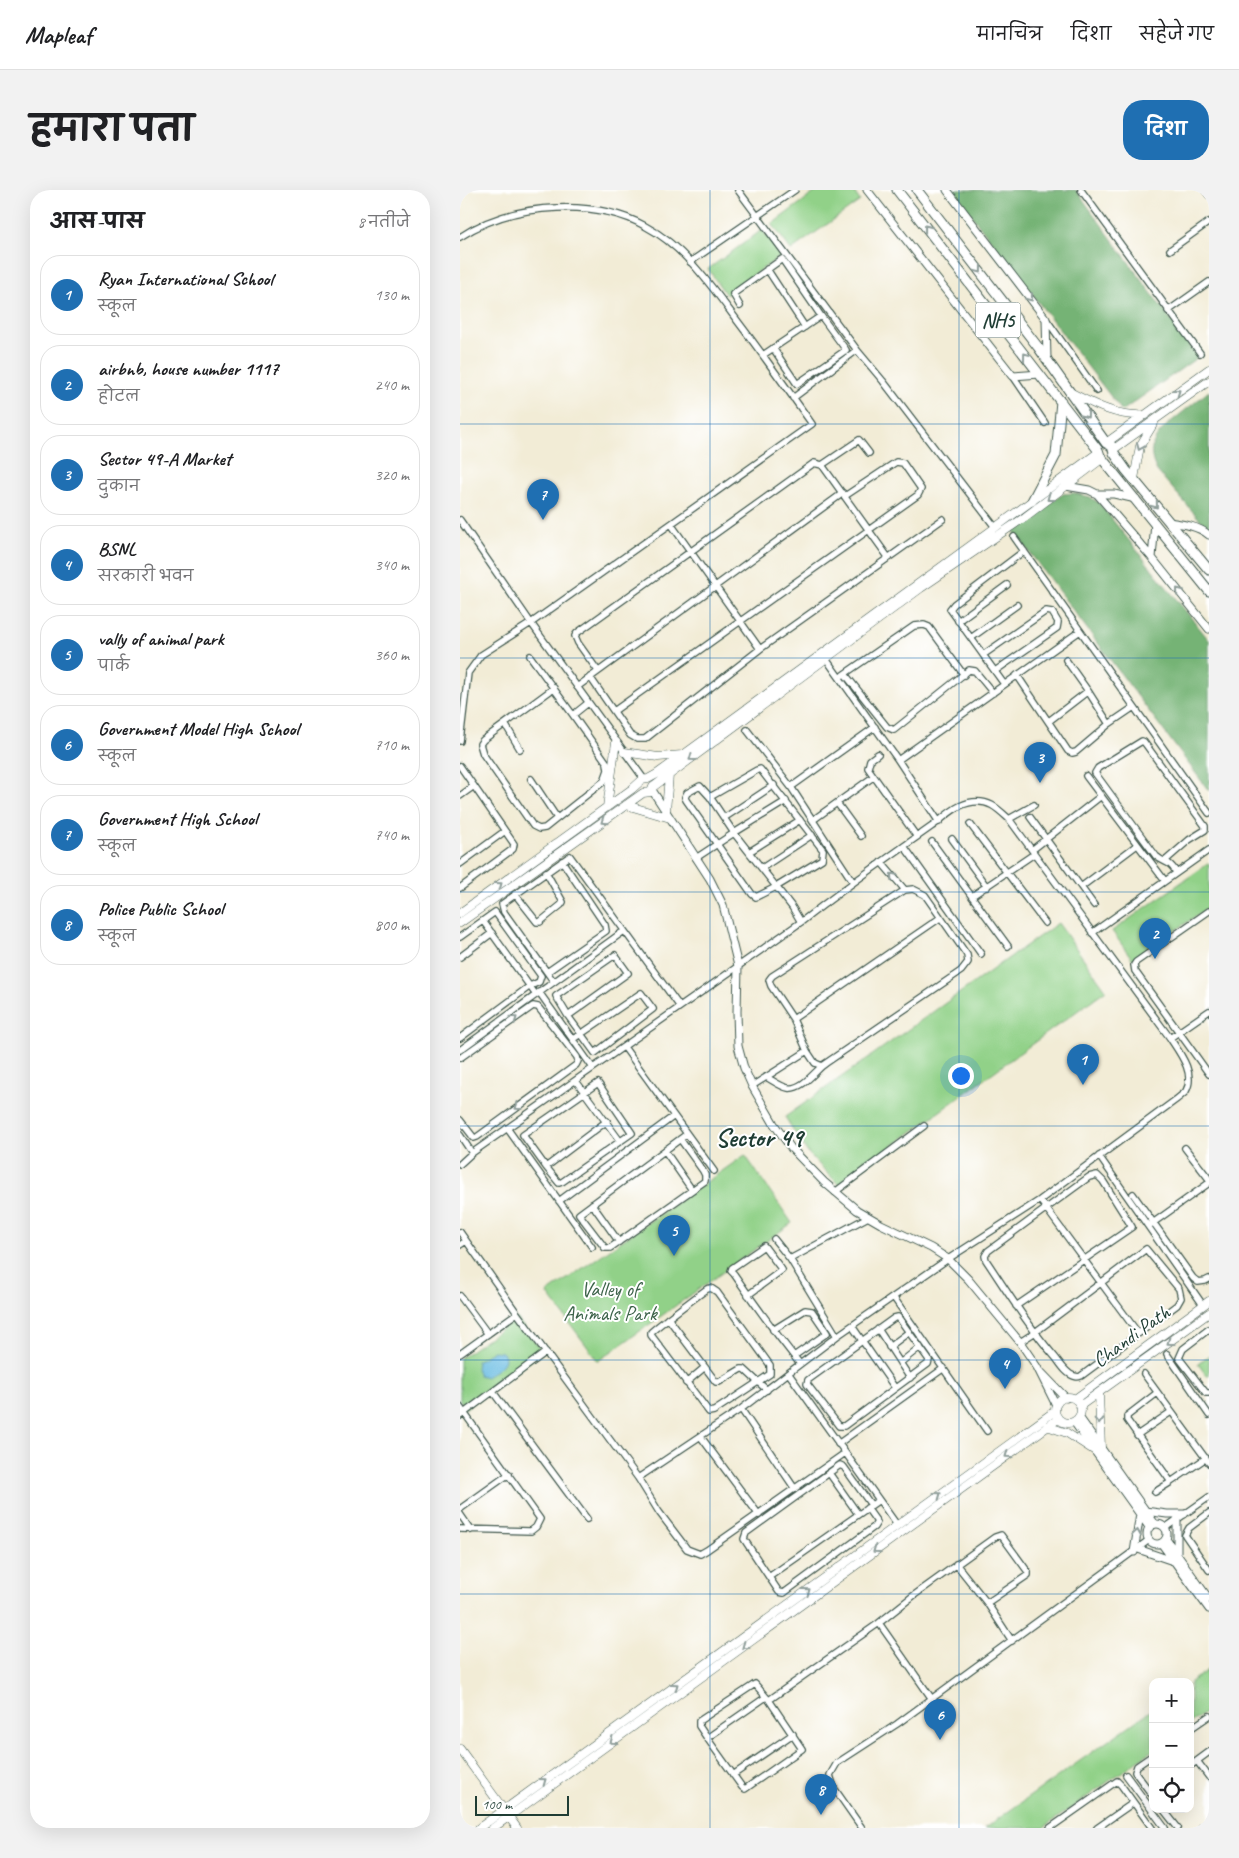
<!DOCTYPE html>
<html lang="hi">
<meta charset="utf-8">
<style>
body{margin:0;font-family:Caveat,"Playpen Sans Deva",sans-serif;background:#f2f2f2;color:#202124}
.controls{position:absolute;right:15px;bottom:15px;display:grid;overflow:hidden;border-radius:10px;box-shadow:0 5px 20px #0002}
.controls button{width:45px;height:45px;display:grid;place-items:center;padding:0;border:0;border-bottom:1px solid #e0e0e0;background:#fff;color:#202124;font:25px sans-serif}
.scale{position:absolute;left:15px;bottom:12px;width:94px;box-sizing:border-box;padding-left:5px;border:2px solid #1f3d34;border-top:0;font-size:14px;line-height:18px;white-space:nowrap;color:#1f3d34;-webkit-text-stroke:4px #fff;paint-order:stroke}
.you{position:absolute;left:500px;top:885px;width:18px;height:18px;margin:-12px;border:4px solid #fff;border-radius:50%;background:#1a73e8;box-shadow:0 0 0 8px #1a73e833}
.badge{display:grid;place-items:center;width:32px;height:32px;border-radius:50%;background:#1f6fb2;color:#fff;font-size:16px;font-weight:700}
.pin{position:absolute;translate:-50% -41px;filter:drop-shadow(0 1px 2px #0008)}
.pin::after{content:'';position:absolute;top:26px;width:18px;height:15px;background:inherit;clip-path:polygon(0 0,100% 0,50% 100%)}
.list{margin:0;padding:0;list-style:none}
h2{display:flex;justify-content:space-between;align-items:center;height:65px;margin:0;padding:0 20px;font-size:21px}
h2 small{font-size:16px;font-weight:400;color:#757577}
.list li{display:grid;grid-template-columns:32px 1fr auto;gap:15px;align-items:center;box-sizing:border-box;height:80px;margin:0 10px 10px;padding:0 10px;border:1px solid #e0e0e0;border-radius:20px}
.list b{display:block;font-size:19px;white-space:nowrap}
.list p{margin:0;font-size:16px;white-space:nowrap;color:#757577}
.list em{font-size:16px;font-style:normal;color:#757577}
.icon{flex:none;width:28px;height:28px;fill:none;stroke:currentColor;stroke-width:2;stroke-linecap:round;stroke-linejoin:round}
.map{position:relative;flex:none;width:749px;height:1638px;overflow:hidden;border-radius:20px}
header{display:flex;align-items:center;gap:30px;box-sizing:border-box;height:70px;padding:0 25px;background:#fff;border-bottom:1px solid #e0e0e0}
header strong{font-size:24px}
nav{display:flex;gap:28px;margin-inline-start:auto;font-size:18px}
.intro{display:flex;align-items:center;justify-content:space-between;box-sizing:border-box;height:120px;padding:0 30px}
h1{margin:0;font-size:35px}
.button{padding:12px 22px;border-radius:20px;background:#1f6fb2;color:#fff;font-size:18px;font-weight:700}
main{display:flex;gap:30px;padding:0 30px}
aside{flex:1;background:#fff;border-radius:20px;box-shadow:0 5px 20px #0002}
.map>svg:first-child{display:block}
.green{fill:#91d188;stroke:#58875e}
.forest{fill:#74b374;stroke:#4a7854}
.water{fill:#65bae1;stroke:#427c8a}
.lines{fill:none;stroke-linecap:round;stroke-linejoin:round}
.minor-casing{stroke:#3f574c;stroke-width:8}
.tertiary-casing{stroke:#3f574c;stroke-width:9}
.secondary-casing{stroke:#3f574c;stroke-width:9}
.trunk-casing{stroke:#3f574c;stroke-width:11}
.minor{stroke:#fff;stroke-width:5.5}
.tertiary{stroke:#fff;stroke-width:7}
.secondary{stroke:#fff;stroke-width:8}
.trunk{stroke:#fff;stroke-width:9}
.oneway{stroke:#8f9e9a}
.grid{fill:none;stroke:#1f6fb2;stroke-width:1;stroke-opacity:0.55}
.labels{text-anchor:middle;stroke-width:4;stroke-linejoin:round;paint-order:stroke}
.shield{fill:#fff;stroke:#627771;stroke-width:1}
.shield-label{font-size:20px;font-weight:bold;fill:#1f3d34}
.park-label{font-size:21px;fill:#3c6249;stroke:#fff}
.street-label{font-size:21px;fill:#1f3d34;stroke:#fff}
.district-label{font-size:26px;font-weight:bold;fill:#1f3d34;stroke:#fff}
</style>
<header>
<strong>Mapleaf</strong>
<nav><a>मानचित्र</a><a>दिशा</a><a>सहेजे गए</a></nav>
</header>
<div class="intro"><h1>हमारा पता</h1><a class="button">दिशा</a></div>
<main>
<aside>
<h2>आस-पास<small>8 नतीजे</small></h2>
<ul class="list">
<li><span class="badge">1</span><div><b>Ryan International School</b><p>स्कूल</p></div><em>130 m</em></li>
<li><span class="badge">2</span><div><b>airbnb, house number 1117</b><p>होटल</p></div><em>240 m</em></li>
<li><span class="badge">3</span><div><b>Sector 49-A Market</b><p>दुकान</p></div><em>320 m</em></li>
<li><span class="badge">4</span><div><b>BSNL</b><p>सरकारी भवन</p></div><em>340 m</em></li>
<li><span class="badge">5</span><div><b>vally of animal park</b><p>पार्क</p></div><em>360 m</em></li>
<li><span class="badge">6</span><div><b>Government Model High School</b><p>स्कूल</p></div><em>710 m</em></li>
<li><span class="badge">7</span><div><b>Government High School</b><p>स्कूल</p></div><em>740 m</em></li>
<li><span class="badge">8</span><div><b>Police Public School</b><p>स्कूल</p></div><em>800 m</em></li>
</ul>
</aside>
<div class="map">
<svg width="749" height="1638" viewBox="0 0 749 1638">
<rect width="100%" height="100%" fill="#fff"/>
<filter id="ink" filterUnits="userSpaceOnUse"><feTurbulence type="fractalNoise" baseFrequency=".02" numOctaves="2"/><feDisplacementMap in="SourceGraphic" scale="10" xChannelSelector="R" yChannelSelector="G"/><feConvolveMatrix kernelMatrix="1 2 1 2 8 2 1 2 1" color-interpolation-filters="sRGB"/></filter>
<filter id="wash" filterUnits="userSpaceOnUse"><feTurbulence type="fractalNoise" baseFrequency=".0096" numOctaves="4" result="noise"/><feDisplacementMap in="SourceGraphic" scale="20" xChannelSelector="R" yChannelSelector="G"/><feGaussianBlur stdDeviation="1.12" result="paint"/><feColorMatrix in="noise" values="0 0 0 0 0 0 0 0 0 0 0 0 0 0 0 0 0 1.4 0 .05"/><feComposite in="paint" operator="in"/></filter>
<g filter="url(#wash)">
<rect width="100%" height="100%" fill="#f2ecd6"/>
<path class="green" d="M358,0H393L400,11L331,60L312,34Z
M302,40L322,65L266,105L248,79Z
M749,673V717L673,770L652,741Z
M598,733L646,800L379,995L348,963L325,927Z
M285,965L332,1033L138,1171L87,1103Z
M57,1128L83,1162L5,1219L0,1211V1168Z
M749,1165V1185L747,1186L738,1174Z
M749,1479V1520L730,1533V1492Z
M693,1519V1560L583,1638H525Z"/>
<path class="forest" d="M492,0H616L738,167L662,221Z
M749,201V340L697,281C683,255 699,241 718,226C728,218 739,209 749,201Z
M614,303L630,307L639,313L749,450V601L552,339L603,304Z"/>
<path class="water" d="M34,1161L42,1162C52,1173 34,1181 26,1187L19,1185L16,1179L17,1171Z"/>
</g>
<g filter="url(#ink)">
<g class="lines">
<defs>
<path id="minor" d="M278,0L397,160L333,208
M621,0L740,163
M745,0L749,5
M0,47C29,28 62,19 97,18C126,17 158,21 185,36C225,57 252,97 279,133C304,166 328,200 352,234L71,433L21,465L8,483L0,551
M710,60L749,32
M230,72L335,0
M307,79L345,137
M280,116L273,104L322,69L361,126L303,165
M708,121L749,92
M586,129L637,201
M313,158L337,194L386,160L361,126
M397,160L423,191L535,337
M553,186L585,233
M362,275L399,250L409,263
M0,330L71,433L184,589
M211,334L300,459
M554,347L749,623
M498,431L547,395
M511,448L557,415
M523,465L586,421L592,422L598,432L597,438L535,481
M70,466L113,525L128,513
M606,470L628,501
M369,473L438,570L479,632
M138,481L118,453L115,446L117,443L354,273L362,275L428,367
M385,484L427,537L434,540L509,480L515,481L533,503
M383,485L454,436L464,435L469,437L504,485
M557,485L608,561L612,563L616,562L649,534L674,517
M130,487L170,545L177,549H185L300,459L483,329
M544,494L490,419L494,414L564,361
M117,497L383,303
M94,498L23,550L20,554L23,564L73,636L79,639L85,638L144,591L148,580L147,573L113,525
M154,521L458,305L461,299L443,273L436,272L385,306
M589,531L628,501L649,534
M45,534L60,559
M287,540L331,597L393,692
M418,564L410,570L408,578L457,647
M438,570L620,441
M0,576L45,641L0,674
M626,586L705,691
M71,589L97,628
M331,597L415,537
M0,606L14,596
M326,611L274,643L332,717L341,732
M377,613L401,646
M570,627L634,715
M264,628L314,595
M549,629L574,615
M353,630L413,587
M510,634L585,733
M492,649L527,697
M472,652L548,756
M444,656L521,764
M572,660L641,606
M289,662L340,630
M236,668L274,643L250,607L297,580L300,579L363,660L362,669L316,697L296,707L292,704L226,610L225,607L227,603L240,596L250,607
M705,671L729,650L745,640V636L684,552L682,551L638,578L635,583L696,666C705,674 709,670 716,682
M421,672L445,700
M302,678L352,645
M621,697L677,655
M0,698L53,659L54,654L45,641
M453,699L465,705L507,765L508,772L501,781L366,873L362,876L355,873L347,861L333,829L311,796L309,790L312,786L445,700Z
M55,704L77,732H80L101,715L103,712L86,682
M512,706L574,664
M749,721L676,772L674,775L675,781L749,884
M23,731L76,805
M632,743L749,660
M0,747L35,722L81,786L79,792L70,796L0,848
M0,767L32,743
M87,782L146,741L145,735L102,671
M94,792L44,722L42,714L110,666L220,817
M79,802L133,878
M108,826L96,806L155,765L168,783L108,826L135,863L193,819L181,803L121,844L113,849
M333,829L480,728
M710,848L749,821
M164,857L254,981
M0,860L164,741
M0,868L73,816L78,817L117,867L118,871L116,875L17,947L14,948L0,930
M306,887C312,890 321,897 328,898C341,900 353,884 362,876
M116,891L160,951
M292,896L347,861
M47,938L132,1057
M0,945L12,963
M220,949L243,981L245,985V991L150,1058H145L119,1024L227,944
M725,958L749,989
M205,961L232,1000
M639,966L743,1115
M0,974L12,963L341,732C383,699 427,668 471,637C484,628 496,614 513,612C530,610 538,619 549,629L710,848C719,862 736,883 726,901C724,904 719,907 717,909L580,1010L488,1069L377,1146L281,1219L178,1288
M86,977L99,993L102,992L172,943L138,893L63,945L86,977L147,931
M375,1002L464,936
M673,1004L733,1088L738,1092L745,1091L749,1089
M580,1010L678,1143
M99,1011L214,926
M132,1014L159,1052
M690,1035L749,993
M0,1042L57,1123L178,1288L199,1322L221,1351L227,1359L240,1364L247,1360L385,1263
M314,1049L330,1069L377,1146
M0,1055L6,1051
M330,1069L408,1027
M288,1105L322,1080L304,1056L272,1078L271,1081L274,1084C295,1115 317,1145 340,1174
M0,1106L28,1144
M434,1108L527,1241
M556,1116L672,1037L643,991L637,985L629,987L528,1061L525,1066L526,1070C548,1103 569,1137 595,1167C600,1173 606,1184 614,1186C618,1187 618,1187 621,1186L717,1115L721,1108L719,1099L686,1059L574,1143L560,1152
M438,1127L469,1170L468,1174L384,1236H379L347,1194L348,1190L434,1128Z
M208,1128L256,1192H259L281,1179H284L298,1192L254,1221L249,1222L191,1145V1142C209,1127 228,1113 247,1099L251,1098L257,1102L310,1175V1184L298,1192L307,1200
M392,1136L435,1198
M418,1139L450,1188
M749,1139L723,1159L719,1168L746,1203H749
M313,1140L345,1120L352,1121L367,1143L334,1166
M429,1157L449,1142
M0,1164L57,1123
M707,1164L749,1225
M440,1173L460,1157
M329,1184L437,1335
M684,1184L749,1273
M226,1193L245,1177
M33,1202L127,1329
M697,1203L667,1226V1230L711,1292L746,1268
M0,1217L80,1329L76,1337L71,1341L0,1339
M281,1219L335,1299
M0,1226L86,1162
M677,1245L711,1222
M241,1247L299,1325
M378,1254L484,1178
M369,1283L398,1324
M695,1302L711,1292
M411,1315L384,1277L380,1275L286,1343L284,1349L309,1387L419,1310
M0,1319L49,1284
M749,1323L729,1338L725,1345L749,1380
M0,1324L11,1340
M705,1338L749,1307
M496,1374L527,1413
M309,1387L319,1402L324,1403L414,1337L417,1332L407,1318
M419,1433L453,1406L535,1347L541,1345L568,1382V1385L527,1413L552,1451
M306,1507L247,1548L282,1597L285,1599L342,1559L309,1510L419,1433L472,1509
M730,1539L749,1526
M247,1548L239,1536V1531L295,1494L307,1508
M693,1565L677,1576L675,1582L693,1606
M737,1571L749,1587
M730,1576L749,1562
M273,1585L333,1544
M666,1585L705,1638
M703,1619L718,1638
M402,1638L374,1598L370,1585L377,1573L437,1534L689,1350
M590,1638L657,1591L661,1595L692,1638
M637,1638L673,1613
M741,1638L749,1632"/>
<path id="tertiary" d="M407,0L553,186L580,184
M487,0L586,129L587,169
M606,296L629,300L637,304L693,369L749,439
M637,304H654L676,309
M709,332C723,334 738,336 749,345
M692,368L695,333
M192,600L250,689L263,715L278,776L277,822L278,856L284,878L292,896L314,934L331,958L364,992L397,1020L421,1034L471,1058L488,1069L508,1089L560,1152L577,1177L596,1215
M582,1183L606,1208
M619,1227L695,1334
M614,1232L689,1337
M685,1321L707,1324H724
M687 1344a10 10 0 1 1 20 0a10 10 0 1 1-20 0Z
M706,1349L749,1409
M701,1353L749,1419
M678,1359L713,1371
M674,1362L680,1324
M717,1364V1330"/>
<path id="secondary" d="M610,202C635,215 657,227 686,225
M646,253L749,179
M654,259L749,191
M674,289L680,256L694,233
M164,562L198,567L222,565
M166,615L210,628
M147,617L156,552
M206,621L209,585
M0,723L172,599L182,590L188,589L197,584L639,262
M0,733L183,603L191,602L193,597L461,398L565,327L643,268
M639,1203L641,1259
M595 1220a13 13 0 1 1 26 0a13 13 0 1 1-26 0Z
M615,1209L749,1111
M620,1216L749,1123
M587,1236L607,1243L635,1261
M0,1559L57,1638
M19,1638L595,1221
M33,1638L598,1229"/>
<path id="trunk" d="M437,0L638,260L640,266L749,401
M457,0L578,157L646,253L652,256L654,263L666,280L749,380
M572,311L596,265L601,211"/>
</defs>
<use href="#minor" class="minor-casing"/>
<use href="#tertiary" class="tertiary-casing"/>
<use href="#secondary" class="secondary-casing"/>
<use href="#trunk" class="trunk-casing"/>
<use href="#minor" class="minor"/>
<use href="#tertiary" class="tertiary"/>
<use href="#secondary" class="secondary"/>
<use href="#trunk" class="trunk"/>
</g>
<defs><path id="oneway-chevron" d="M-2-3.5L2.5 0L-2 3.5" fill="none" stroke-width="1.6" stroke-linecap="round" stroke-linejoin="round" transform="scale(1.25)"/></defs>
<g class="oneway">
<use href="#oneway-chevron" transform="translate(467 38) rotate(-128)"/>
<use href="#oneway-chevron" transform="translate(519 80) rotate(53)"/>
<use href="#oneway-chevron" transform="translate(570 108) rotate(53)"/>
<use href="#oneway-chevron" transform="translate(566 166) rotate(-127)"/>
<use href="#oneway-chevron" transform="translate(717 202) rotate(-36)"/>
<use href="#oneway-chevron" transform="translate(626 225) rotate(54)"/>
<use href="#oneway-chevron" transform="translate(680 257) rotate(113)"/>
<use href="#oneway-chevron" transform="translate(590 308) rotate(143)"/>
<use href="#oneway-chevron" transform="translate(695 315) rotate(51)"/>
<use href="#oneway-chevron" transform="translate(719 401) rotate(-129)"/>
<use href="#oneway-chevron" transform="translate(232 568) rotate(144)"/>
<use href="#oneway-chevron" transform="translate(144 631) rotate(145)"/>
<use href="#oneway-chevron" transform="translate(433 686) rotate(-131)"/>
<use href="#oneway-chevron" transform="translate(39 695) rotate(-36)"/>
<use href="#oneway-chevron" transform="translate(54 829) rotate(-35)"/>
<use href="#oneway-chevron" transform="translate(58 917) rotate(144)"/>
<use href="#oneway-chevron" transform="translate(710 1152) rotate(144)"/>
<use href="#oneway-chevron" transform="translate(639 1231) rotate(88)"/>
<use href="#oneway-chevron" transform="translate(548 1265) rotate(144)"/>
<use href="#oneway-chevron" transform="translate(478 1305) rotate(-36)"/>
<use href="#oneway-chevron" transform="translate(677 1343) rotate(-81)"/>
<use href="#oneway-chevron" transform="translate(416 1360) rotate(144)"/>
<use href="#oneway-chevron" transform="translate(347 1401) rotate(-36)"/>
<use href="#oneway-chevron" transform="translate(285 1456) rotate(144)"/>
<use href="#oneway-chevron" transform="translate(215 1496) rotate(-36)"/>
<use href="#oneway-chevron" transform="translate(153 1551) rotate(144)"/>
<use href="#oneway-chevron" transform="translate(83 1591) rotate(-36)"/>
</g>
</g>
<path class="grid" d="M250,0V1638M499,0V1638M0,234H749M0,468H749M0,702H749M0,936H749M0,1170H749M0,1404H749"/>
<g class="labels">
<rect class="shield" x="515.5" y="112.5" width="45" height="35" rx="4"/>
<g class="shield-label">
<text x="538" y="137">NH5</text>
</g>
<g class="park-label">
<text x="150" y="1106">Valley of<tspan x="150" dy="24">Animals Park</tspan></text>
</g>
<g class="street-label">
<text transform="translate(671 1146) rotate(-36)" y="7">Chandi Path</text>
</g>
<g class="district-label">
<text x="299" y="956">Sector 49</text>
</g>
</g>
</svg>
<div class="controls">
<button>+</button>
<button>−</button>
<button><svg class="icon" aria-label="locate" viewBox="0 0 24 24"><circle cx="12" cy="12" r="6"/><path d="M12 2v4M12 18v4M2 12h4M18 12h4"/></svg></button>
</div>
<div class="scale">100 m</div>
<div class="you"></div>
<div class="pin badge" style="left:623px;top:895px">1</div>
<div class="pin badge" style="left:695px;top:769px">2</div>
<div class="pin badge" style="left:580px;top:593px">3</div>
<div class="pin badge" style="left:545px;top:1199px">4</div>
<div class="pin badge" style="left:214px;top:1066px">5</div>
<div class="pin badge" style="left:480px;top:1550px">6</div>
<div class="pin badge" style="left:83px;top:330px">7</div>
<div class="pin badge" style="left:361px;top:1625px">8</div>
</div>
</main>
